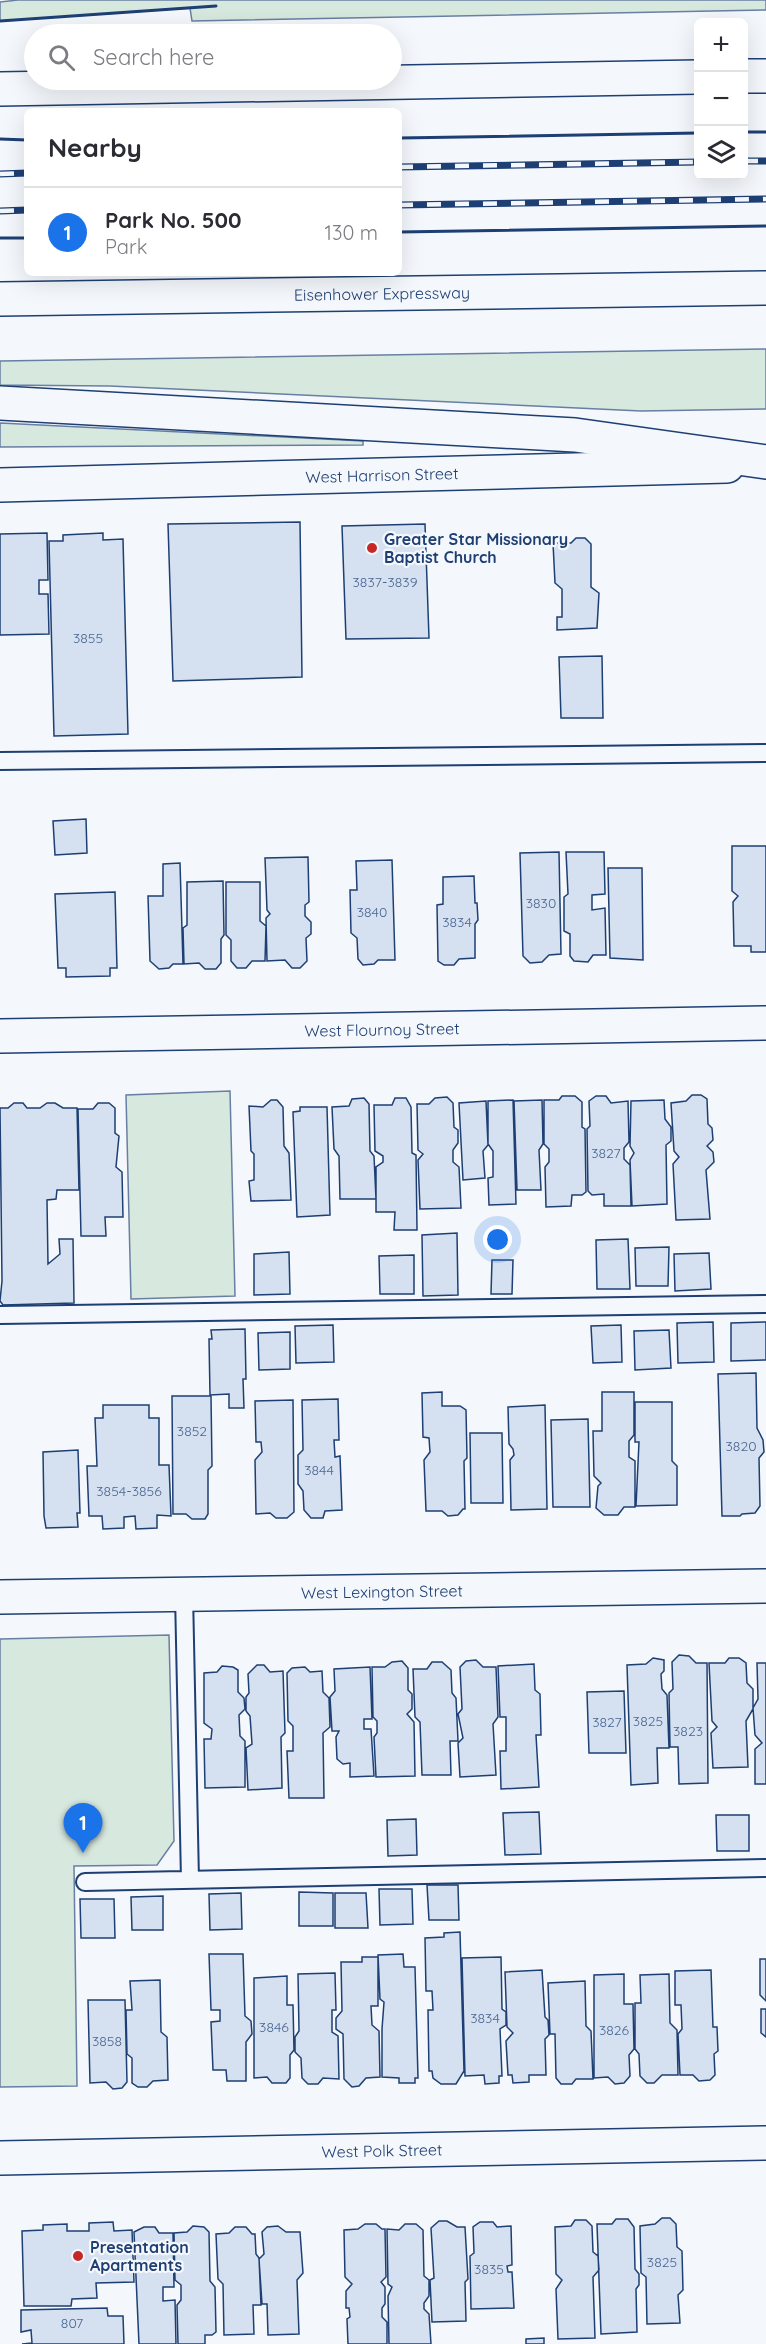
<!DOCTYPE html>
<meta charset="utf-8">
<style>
body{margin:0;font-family:Quicksand,sans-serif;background:#f7f7f7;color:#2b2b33}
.controls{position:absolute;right:18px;top:18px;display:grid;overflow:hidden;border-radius:9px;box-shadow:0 6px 24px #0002}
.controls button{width:54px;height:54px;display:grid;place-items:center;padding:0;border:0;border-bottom:2px solid #e1e1e2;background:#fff;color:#2b2b33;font:30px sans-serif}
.you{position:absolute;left:498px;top:1240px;width:21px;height:21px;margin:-15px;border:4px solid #fff;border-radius:50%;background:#1a73e8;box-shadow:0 0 0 9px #1a73e833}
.badge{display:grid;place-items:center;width:39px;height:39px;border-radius:50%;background:#1a73e8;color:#fff;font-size:20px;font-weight:700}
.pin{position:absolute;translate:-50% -50px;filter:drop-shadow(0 2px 3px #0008)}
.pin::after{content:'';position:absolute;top:32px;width:21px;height:18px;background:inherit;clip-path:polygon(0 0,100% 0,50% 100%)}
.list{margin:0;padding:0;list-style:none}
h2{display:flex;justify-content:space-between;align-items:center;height:78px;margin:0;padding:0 24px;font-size:26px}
h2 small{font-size:20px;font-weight:400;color:#7c7c81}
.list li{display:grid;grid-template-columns:39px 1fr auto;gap:18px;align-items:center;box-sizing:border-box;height:90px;padding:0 24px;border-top:2px solid #e1e1e2}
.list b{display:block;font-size:22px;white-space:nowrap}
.list p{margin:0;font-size:20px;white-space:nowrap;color:#7c7c81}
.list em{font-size:20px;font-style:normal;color:#7c7c81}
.icon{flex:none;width:33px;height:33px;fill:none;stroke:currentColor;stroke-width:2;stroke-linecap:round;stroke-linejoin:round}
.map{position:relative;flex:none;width:766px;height:2344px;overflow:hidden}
.search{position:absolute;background:#fff;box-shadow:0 6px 24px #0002;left:24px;top:24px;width:378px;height:66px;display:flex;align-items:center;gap:15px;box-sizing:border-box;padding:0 21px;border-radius:33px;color:#7c7c81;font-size:22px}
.panel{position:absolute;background:#fff;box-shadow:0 6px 24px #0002;left:24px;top:108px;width:378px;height:168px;border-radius:9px}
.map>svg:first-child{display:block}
.green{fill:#d7e8df;stroke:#687fa3;stroke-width:1.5}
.building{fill:#d5e0f0;stroke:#1d3f73;stroke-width:1.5}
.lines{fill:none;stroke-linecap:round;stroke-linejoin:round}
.service-casing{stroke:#1d3f73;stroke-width:20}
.minor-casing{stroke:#1d3f73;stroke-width:36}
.tertiary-casing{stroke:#1d3f73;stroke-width:36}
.motorway-casing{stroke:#1d3f73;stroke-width:36}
.service{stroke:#f4f7fb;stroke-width:16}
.minor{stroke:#f4f7fb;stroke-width:33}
.tertiary{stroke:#f4f7fb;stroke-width:33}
.motorway{stroke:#f4f7fb;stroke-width:33}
.rail-casing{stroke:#1d3f73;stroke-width:7}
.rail{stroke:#f4f7fb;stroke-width:4.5;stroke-dasharray:14;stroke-linecap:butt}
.wall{stroke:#1d3f73;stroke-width:3}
.poi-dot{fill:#c62828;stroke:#f4f7fb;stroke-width:2}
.labels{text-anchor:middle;stroke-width:4.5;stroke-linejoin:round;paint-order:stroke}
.number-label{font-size:14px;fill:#4b6792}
.street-label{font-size:16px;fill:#1d3f73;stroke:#f4f7fb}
.poi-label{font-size:16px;font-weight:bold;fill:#1d3f73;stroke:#f4f7fb;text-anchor:start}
</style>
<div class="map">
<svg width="766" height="2344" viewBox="0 0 766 2344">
<rect width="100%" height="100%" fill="#f4f7fb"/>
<path class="green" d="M18,0H766V10L192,21L190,8L0,21V2Z
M766,349V409L641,411L110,386L0,385V361Z
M0,423L363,441V445L0,447Z
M230,1091L235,1296L131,1299L126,1095Z
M169,1635L174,1841L157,1865L74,1866L77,2086L0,2087V1639Z"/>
<path class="building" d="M300,522L302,677L173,681L168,524Z
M425,524L429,638L346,639L342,526Z
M47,533L48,580H39V594H48L49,634L0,635V534Z
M103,533V540L123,539L128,734L54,736L49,541H63V535Z
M576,538H585L591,544V587L599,593L597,628L557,630V617H562V589L555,583L553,543H571Z
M602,656L603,718H561L559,657Z
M86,819L87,853L55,855L53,821Z
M732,846H766V952H751V946H734L733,902L738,896L732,891Z
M559,852L561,954L549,955L542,962L530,963L523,956L520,853Z
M566,852H604L605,894L592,895V910L605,908L606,955H593L588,962L574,961L570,956V934L564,931V897L568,894Z
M308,857L309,902L305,905V916L311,922V934L306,938L307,961L300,968H292L285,960L267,961L266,918L270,914L267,910L265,858Z
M392,860L395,960H378L374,964L363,965L358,959L357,938L351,933L350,890H357L356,861Z
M180,863L183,964H173L169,968L159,969L150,961L148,896H163V864Z
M608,868H642L643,960L610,958Z
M474,876L475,903H477L478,920L475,924V958L459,959L454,965H444L438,961L437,905L443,904V877Z
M223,881L224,935L221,939V963L216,969H205L199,963L184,964L183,928L187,925V882Z
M226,882H260V921L266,926L265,961H252L246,968H237L231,961V940L226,935Z
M115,892L117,968H110V976L66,977V968H58L55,894Z
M692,1095H701L707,1099L708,1124L712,1128L713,1140L707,1146L713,1152L714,1162L706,1170L710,1219L676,1220L673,1164L679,1157L674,1151L671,1103L686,1101Z
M562,1096H575L582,1102V1127L585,1129L586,1192L582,1195H572L571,1206L546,1207L545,1167L549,1162V1149L544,1144V1100H559Z
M596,1096H606L611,1103L628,1101L629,1142L624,1148V1159L630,1165L631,1206H604V1194L592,1195L588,1191L587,1129L590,1126L589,1101Z
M447,1097L453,1103L454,1127L458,1130V1143L453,1150V1162L459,1167L461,1208L420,1209L418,1160L423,1154L418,1150L417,1104H429L435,1098Z
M364,1098L369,1104L370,1151L374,1156L376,1199H340L339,1156L334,1149L332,1107L349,1106L352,1099Z
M395,1098H406L411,1107L412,1153L416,1155L417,1230H394L395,1212H376V1167L383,1162V1156L375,1151L374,1105H392Z
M271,1100H277L283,1107L284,1146L289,1153L291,1200L251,1201L249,1181L254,1180V1154L251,1151L249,1106L263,1107Z
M513,1100L516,1204L489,1205L488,1178L493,1177V1151L488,1144V1101Z
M542,1100L543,1144L539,1150L541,1190H517L514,1101Z
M664,1100L665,1119L671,1127V1141L666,1145L667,1204L632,1206L630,1160L634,1153L630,1146L631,1101Z
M486,1101L488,1145L483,1151L485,1178L463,1180L459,1103Z
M14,1103H23L27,1108H40L47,1103H55L63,1108H77L79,1190H57L56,1199L47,1200L48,1264L60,1254L59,1239H73L74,1303L3,1305L0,1301L2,1281L0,1108H8Z
M98,1103H109L115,1108V1133L119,1136L116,1167L122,1172L123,1217H105L106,1236H81L78,1109H93Z
M300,1107H327L330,1215L297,1217L293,1112L300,1111Z
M457,1233L458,1295L423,1296L422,1235Z
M628,1239L630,1289H597L596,1240Z
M669,1247L668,1286H636L635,1248Z
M289,1252L290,1294L254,1295V1254Z
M709,1253L711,1289L675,1291L674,1254Z
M414,1255V1294H380L379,1256Z
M492,1260H513L512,1294H491Z
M713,1322L714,1362L678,1363L677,1323Z
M766,1322V1360L731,1361V1323Z
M333,1325L334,1362L296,1363L295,1326Z
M621,1325L622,1362L593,1363L591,1326Z
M245,1329L246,1379H243L244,1408H229V1394L210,1395L209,1339H212L211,1330Z
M669,1330L671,1368L635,1370L634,1331Z
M290,1332V1369L259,1370L258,1333Z
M756,1373L757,1428L763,1440L764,1452L759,1458L760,1506L755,1513L742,1514L740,1516H722L718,1374Z
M442,1392V1406H460L466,1410L467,1458L464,1461L465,1509H463L458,1515L448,1516L442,1511H426L424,1460L430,1452L429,1438L423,1437L422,1393Z
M602,1392H634V1435L629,1441V1457L635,1461V1507H624L618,1515H604L596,1508L598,1486L601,1483L594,1476L593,1431H602Z
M172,1396H211L212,1466L208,1470V1514L205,1519H192L186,1514H173Z
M338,1399L339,1440H334L335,1457L340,1456L342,1510L325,1511L323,1518H311L304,1510L303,1491L298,1484V1455L303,1450L302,1400Z
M293,1400L294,1512L287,1518H276L270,1513L256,1514L255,1460L262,1452L261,1442H256L255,1401Z
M635,1402H672V1461L677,1466V1505L636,1506L639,1442H635Z
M103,1405H149V1418H159V1465H169L171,1516L157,1515V1528L136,1529L135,1516L124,1517V1528L103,1529L102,1516H89L87,1466H97L95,1418H103Z
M545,1405L547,1509L511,1510L510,1460L514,1455L513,1449L509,1444L508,1407Z
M588,1419L590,1507H553L551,1420Z
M470,1433H502L503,1503H471Z
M78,1450L80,1513H77L78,1527L46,1528L44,1516L43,1452Z
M679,1655L689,1656L696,1663H707L708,1783L679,1784L678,1747H670L669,1693L673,1689L672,1662Z
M653,1658L664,1660V1671L661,1674L662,1689L667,1695L669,1748H657L658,1783L631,1785L627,1665L646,1664Z
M729,1658H739L746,1663L747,1683L753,1689V1709L746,1721L748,1767L713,1768L711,1733L717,1727L712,1721L709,1663H725Z
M476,1660L483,1667H496L498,1717L493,1724L496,1775L460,1777L458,1743L463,1738L458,1714L462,1709L460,1667L466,1661Z
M402,1661L408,1668V1690L412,1694V1709L407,1714L414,1722L415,1776L376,1777L374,1737L377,1733V1721L373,1717L372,1667H385L392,1662Z
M432,1662H442L451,1670L452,1693L456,1698L458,1741H450L451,1775H422L420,1722L415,1717L413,1669H427Z
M757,1663H766V1784H755V1749L762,1743L755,1735L753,1708L758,1699Z
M534,1664L535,1690L540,1694L541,1735H536L539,1787L501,1789L500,1751H506V1717H500L498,1666Z
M257,1665H264L270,1672L283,1671L285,1733L281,1737L282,1788L248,1790L246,1748L252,1744L250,1716L246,1711V1697L249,1693L248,1674Z
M222,1666L233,1667L238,1670V1692L244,1698L245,1709L239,1715L240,1736L245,1741V1787L205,1788L204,1739H211L212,1729L204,1723V1673L217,1672Z
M305,1667L310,1672L322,1671L323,1692L329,1698L330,1727L323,1733L324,1798H289L287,1751H293V1726L288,1721L287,1673L292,1668Z
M370,1667L372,1719H364V1729H371L374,1776L350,1777V1763L343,1764L337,1759L336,1737L339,1731H332L330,1697L335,1691L334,1669Z
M624,1691L626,1753H589L587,1692Z
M539,1812L541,1854L505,1855L503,1813Z
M716,1815H749V1851H717Z
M416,1819L417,1855L388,1856L387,1820Z
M427,1885H458L459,1920H429Z
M379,1889H412L413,1924L380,1925Z
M299,1892L333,1893V1926H299Z
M241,1893L242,1929L210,1930L209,1894Z
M335,1893H366L368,1928H335Z
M163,1896V1930H132L131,1897Z
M80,1899H114L115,1938H81Z
M460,1932L464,2071L456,2084H441L433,2078L432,2071H429L428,2010H433L432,1991H426L425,1938L444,1937V1933Z
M209,1954H243L245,2016L251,2021L252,2034L246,2042V2081H227L226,2070H213L211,2022L220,2021V2010H211Z
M403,1954L404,1967H415L418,2078H415V2083H399V2078L382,2077V2029L384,2002L380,1999L378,1955Z
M362,1957H378V2006H371L372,2025L379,2031L380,2077L366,2078L359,2086L352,2087L344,2079L343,2034L336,2029V2018L342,2011L341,1962H362Z
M501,1957L502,2009L506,2012V2025L500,2029L502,2076H499V2083L485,2084L484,2075L465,2076L462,1958Z
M760,1959H766V2001L760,1995Z
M542,1970L545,2017L548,2020L549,2035L545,2039L546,2075H529V2082L513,2083L512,2075H508L506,2041L513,2033L507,2027L505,1972Z
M711,1970L713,2027H717L718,2051L714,2054L715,2075L710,2080L699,2081L693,2075H680L678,2034L682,2029L681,2005H675V1971Z
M335,1973L336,2010H332V2032L338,2036L339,2079L323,2078L318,2084H308L302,2078L301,2058L295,2052V2037L299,2031L298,1974Z
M624,1974V2004H633L634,2049L629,2055L630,2076L624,2083L615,2084L608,2077L594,2078V1975Z
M669,1974L670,2023L677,2030L678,2075H662L654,2083H647L640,2076L639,2054L635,2049V2003H641L640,1975Z
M287,1976V2005H293L294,2050L290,2055V2078L286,2083H272L267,2077L254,2078V1978Z
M160,1980L161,2032L167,2037L168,2080L153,2081L147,2087H138L132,2083V2058L127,2054L126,2010H132L130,1981Z
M585,1981L586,2026L591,2031L593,2079H576L572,2084H561L556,2078L555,2034H550L548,1983Z
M88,2000H125L127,2082L122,2088L113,2089L106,2082L90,2083Z
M761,2009H766V2037L761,2033Z
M662,2218H670L676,2224L677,2247L682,2251L683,2290L678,2295L680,2323L647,2324L646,2277L641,2273L640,2226L655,2224Z
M616,2219H628L634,2227L635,2269L639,2274V2285L636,2289L637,2332L601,2334L597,2224H612Z
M575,2220H586L592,2226L593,2252L598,2256L599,2270L593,2277L595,2338L558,2339L556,2289L562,2280L556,2274L555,2227L571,2226Z
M439,2221H447L457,2227H465L468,2279L465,2282L466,2321L432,2322L430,2280L434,2278L431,2228Z
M113,2222L114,2231L132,2230L134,2282L96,2283L97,2298L72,2299L71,2306H24L22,2231L43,2230V2225L67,2224V2231H89V2223Z
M480,2222H493L497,2227L511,2226L512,2265L507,2266L508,2272H512L514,2308L471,2309L470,2256L474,2253L473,2227Z
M365,2224H376L382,2229H385L386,2277L381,2282L385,2287V2304L382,2308V2317L387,2322V2344H348L347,2319L350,2317L349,2308H346V2291L352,2284L345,2277L344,2230L358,2229Z
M405,2224H416L423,2230L424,2276L429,2280V2296L424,2303V2309L429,2314L431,2344H389L388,2296L392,2287L388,2284L387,2229L399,2230Z
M193,2226L204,2227L209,2232L210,2281L215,2287L216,2332L212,2335H205V2344H178L177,2305L181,2300V2285L175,2280L174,2233L187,2232Z
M278,2226L286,2232H300L303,2273L297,2280L299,2334L268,2335L267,2304H262L259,2259L264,2254L262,2232L267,2227Z
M144,2227H155L159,2233H173L174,2287H163V2301L175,2300L176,2344H139L134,2232Z
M235,2227H246L252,2234H255L256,2254L259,2258L261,2305H253L254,2334L224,2335L223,2284L218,2279L216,2234L229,2233Z
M107,2308L108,2316H123L124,2344H22L32,2343L31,2330L21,2332V2310Z
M544,2338V2344H526V2339Z"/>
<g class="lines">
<defs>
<path id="service" d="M0,761L766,753
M0,1315L766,1304
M184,1594L190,1880
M85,1882L766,1868"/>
<g id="minor">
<path id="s1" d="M0,1036L766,1023"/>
<path id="s2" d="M0,1597L766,1586"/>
<path id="s3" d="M0,2158L766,2143"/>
</g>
<g id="tertiary">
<path id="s4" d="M0,485L727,466"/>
</g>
<g id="motorway">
<path d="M744,76H766"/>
<path d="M0,89L698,77"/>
<path id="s5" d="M0,299L766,288"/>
<path d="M0,403L575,435L766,462"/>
</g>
</defs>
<use href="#service" class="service-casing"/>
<use href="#minor" class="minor-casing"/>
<use href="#tertiary" class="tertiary-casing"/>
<use href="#motorway" class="motorway-casing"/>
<use href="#service" class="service"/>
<use href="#minor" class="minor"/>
<use href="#tertiary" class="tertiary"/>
<use href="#motorway" class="motorway"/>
<defs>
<path id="rail" d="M744,161H766
M399,167L698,162
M0,174L27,173
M399,205L766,199
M0,211L27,210"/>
</defs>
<use href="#rail" class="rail-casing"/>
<use href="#rail" class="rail"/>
<path class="wall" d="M0,21L216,6
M744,132H766
M399,138L698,133
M0,139L27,140
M399,232L766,226
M0,238H27"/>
</g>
<g class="poi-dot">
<circle cx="372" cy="548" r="6"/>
<circle cx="78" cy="2256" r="6"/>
</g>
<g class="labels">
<g class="number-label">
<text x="385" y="587">3837-3839</text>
<text x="88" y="643">3855</text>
<text x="541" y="908">3830</text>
<text x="372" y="917">3840</text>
<text x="457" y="927">3834</text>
<text x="606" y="1158">3827</text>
<text x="192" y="1436">3852</text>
<text x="741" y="1451">3820</text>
<text x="319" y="1475">3844</text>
<text x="129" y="1496">3854-3856</text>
<text x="648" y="1726">3825</text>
<text x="607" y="1727">3827</text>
<text x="688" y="1736">3823</text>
<text x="485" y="2023">3834</text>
<text x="274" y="2032">3846</text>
<text x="614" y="2035">3826</text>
<text x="107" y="2046">3858</text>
<text x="662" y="2267">3825</text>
<text x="489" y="2274">3835</text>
<text x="72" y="2328">807</text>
</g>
<g class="street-label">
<text dy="6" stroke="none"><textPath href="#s5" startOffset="382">Eisenhower Expressway</textPath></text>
<text dy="6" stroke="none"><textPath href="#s4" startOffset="382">West Harrison Street</textPath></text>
<text dy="6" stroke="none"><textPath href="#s1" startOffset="382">West Flournoy Street</textPath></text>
<text dy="6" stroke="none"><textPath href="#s2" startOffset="382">West Lexington Street</textPath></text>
<text dy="6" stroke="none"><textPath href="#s3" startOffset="382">West Polk Street</textPath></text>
</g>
<g class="poi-label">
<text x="384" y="545">Greater Star Missionary<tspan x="384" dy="18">Baptist Church</tspan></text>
<text x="90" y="2253">Presentation<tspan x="90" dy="18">Apartments</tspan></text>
</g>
</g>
</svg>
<div class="controls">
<button>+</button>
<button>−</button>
<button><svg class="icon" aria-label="layers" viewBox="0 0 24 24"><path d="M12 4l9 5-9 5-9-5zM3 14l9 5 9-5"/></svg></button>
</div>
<div class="you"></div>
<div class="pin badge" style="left:83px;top:1853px">1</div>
<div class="search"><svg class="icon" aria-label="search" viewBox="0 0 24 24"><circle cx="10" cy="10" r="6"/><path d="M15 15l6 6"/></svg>Search here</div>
<section class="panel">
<h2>Nearby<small></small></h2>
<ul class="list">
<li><span class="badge">1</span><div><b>Park No. 500</b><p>Park</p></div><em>130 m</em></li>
</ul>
</section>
</div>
